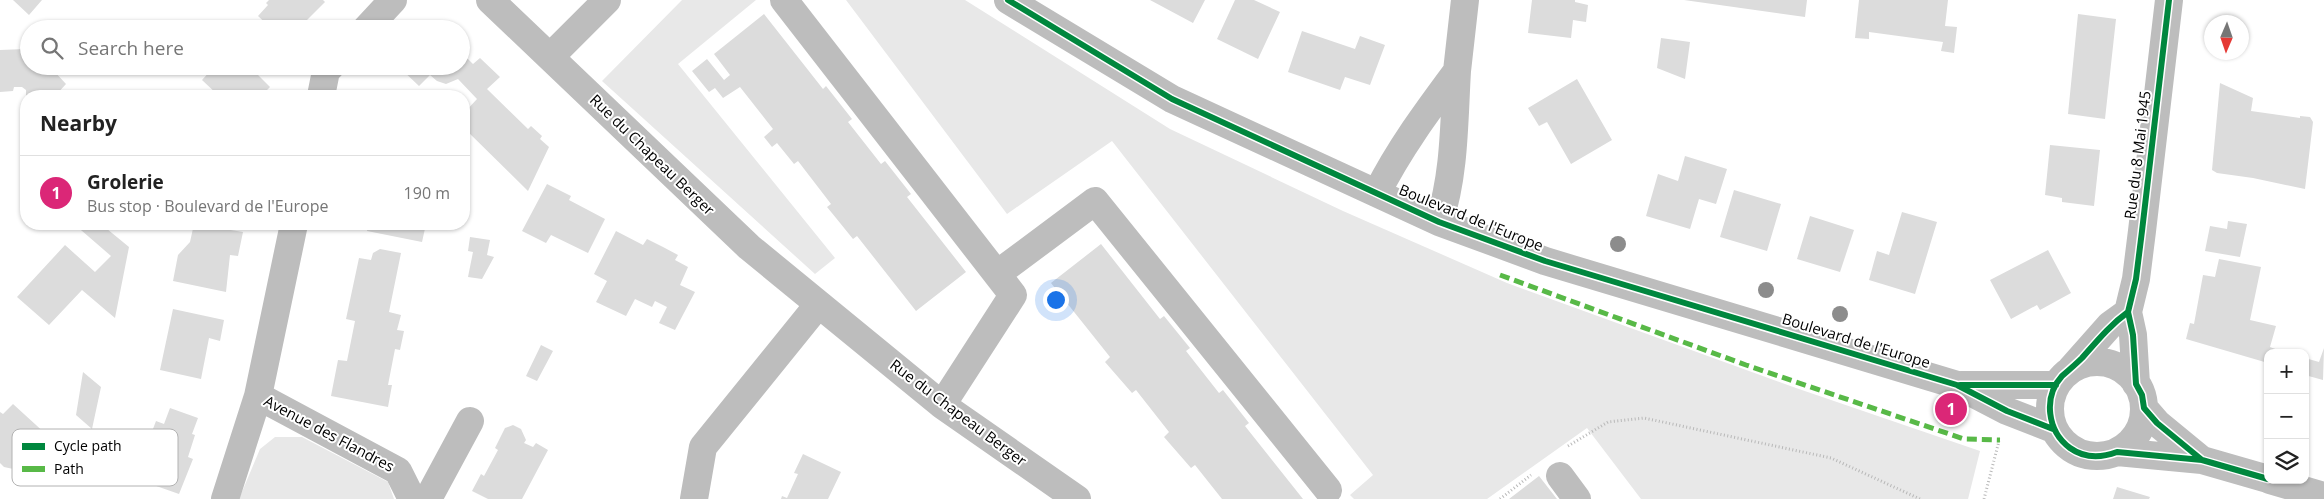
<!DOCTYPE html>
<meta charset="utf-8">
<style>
body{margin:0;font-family:"Open Sans",sans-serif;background:#f6f6f6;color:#222}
.controls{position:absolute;right:15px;bottom:15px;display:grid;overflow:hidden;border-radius:10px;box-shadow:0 1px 4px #0004}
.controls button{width:45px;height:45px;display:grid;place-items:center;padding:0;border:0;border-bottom:1px solid #e0e0e0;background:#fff;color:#222;font:25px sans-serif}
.compass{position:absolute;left:2204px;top:15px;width:45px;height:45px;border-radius:50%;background:#fff;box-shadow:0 1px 4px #0004;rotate:182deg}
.you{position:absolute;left:1055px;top:299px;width:18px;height:18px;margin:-12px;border:4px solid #fff;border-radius:50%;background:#1a73e8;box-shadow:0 0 0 8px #1a73e833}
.badge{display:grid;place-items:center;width:32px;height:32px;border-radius:50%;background:#db2777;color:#fff;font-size:16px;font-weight:700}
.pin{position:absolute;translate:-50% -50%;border:2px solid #fff;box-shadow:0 1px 5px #0006}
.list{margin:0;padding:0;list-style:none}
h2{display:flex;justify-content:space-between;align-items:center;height:65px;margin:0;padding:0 20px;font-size:21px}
h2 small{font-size:16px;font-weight:400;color:#767676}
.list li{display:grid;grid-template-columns:32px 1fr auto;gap:15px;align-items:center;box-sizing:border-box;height:75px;padding:0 20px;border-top:1px solid #e0e0e0}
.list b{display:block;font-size:19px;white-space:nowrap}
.list p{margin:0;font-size:16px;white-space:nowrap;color:#767676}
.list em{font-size:16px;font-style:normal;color:#767676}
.icon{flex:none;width:28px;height:28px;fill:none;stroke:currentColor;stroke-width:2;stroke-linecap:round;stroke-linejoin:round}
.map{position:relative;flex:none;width:2324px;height:499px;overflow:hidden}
.search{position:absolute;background:#fff;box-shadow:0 1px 4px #0004;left:20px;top:20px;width:450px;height:55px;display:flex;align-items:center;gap:12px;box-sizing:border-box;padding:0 18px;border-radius:28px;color:#767676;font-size:19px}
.panel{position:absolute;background:#fff;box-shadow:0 1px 4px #0004;left:20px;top:90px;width:450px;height:140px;border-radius:20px}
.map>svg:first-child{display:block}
.green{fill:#e8e8e8}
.building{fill:#dcdcdc}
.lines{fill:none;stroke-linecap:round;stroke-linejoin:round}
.path{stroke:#b8b8b8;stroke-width:3;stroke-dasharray:1 2.5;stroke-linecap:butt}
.minor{stroke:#bdbdbd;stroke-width:28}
.quiet{stroke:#58b947;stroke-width:5;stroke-dasharray:10 5;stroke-linecap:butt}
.cycleway-casing{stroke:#fff;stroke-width:9}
.cycleway{stroke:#00873e;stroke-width:6}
.tree{fill:#8c8c8c}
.labels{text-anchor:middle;stroke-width:4;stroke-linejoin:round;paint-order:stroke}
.street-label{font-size:15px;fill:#000;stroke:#fff}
.key{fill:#fff;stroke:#b2b2b2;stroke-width:1}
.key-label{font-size:14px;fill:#000}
</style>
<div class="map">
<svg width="2324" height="499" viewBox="0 0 2324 499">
<rect width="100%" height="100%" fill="#fff"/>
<path class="green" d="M682,0H756L678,64L835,258L815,274L602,81Z
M846,0H965L1170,129L1343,211L1507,283L1796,388L1980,451L1968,499H1641L1587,428L1487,499H1354L1350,495L1373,475L1112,141L1007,214Z
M275,437H302L388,482L394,499H239L260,449Z"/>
<path class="building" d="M13,0H42L29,15Z
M269,0H323L325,2L298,29H272L258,16L268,5L266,3Z
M1150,0H1205L1193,23Z
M1235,0H1254L1280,12L1258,59L1217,39Z
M1532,0H1575V2L1588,5L1586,22L1573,20L1571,38L1528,33Z
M1684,0H1807L1805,17Z
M1859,0H1948L1945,26L1957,27L1954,53L1941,51L1943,42L1869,32V39L1855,38Z
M764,14L823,89L826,86L852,119L848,122L881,164L885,161L911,194L907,197L966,272L916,311L857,236L853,239L836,218L827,207L831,204L798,161L794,164L777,143L772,147L764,137L773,129L740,87L723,98L715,88L709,92L692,71L707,59L724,80L730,75L714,54Z
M2078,14L2116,19L2105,119L2068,114Z
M1302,31L1355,49L1360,36L1385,45L1370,85L1345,77L1340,90L1288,72Z
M1661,38L1690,42L1685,79L1657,68Z
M25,49L26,55L29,54V66H52L56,69L54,71L66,84L55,96H26V90L22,87H14L13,91L0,92V50Z
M461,52L473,64L480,58L500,77L487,89L528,129L531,126L542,136L540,139L549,147L528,191L464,128V113L477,99L458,79L446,84L437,81L430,75L419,86L400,68L402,66H461Z
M220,66H254L251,68L270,87L261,96H219L202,80L212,69L215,71Z
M1577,79L1612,140L1571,164L1547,122L1539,126L1528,108Z
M2220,83L2253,98L2251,111L2300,118V116L2310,117L2313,122L2305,189L2253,178L2217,173L2212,170Z
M2050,145L2100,150L2094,206L2062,202V198L2045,195Z
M1685,156L1727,169L1716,204L1699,199L1690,229L1646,216L1658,174L1678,181Z
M547,184L571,196L569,200L605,219L588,253L551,235L546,243L522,231Z
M1734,190L1781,204L1767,251L1720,237Z
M1902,212L1937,222L1915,294L1869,280L1877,251L1889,255Z
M1810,216L1854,230L1840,272L1797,259Z
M2228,221L2247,224L2240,257L2205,251L2210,226L2227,229Z
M74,224H101L129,247L115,318L82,290L49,325L17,297L65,245L95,272L111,256Z
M194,224L243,232L238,256L230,255L226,292L173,281L178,255L190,242Z
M368,224H426L422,242L367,231Z
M616,231L643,245L647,239L663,247L678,255L675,260L688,267L680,285L695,292L675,330L659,323L667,307L655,301L652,307L635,299L626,316L596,302L607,281L594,274Z
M470,237L490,240L487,255L494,257L482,279L468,277L473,252L468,251Z
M1101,244L1160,319L1164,316L1190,348L1186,351L1219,393L1223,390L1249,423L1245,426L1303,499H1222L1195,465L1191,468L1164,437L1169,432L1136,390L1132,393L1105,362L1110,357L1051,283Z
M380,249L401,253L389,312L401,315L397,330L404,331L400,350L395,349L388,385H392L388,407L331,396L338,360L347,361L355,321L346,319L359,258L371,260L373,253Z
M2048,250L2071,293L2040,310L2037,305L2011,319L1990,280Z
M2219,259L2261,267L2250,320L2276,326L2270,347L2286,353H2268V363L2186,339L2190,323L2194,324L2203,275L2215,277Z
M173,309L224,320L220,341L209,338L201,379L160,370Z
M541,345L553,351L537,381L526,376Z
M2324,348L2323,380L2305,375V358L2319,362Z
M83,372L101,387L92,429L76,415Z
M13,404L70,456L52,477L39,464L32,473L4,467L0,463V412L3,414Z
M170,408L198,418L192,434L195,435L188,457L193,459L179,494L142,481L155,444L148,442L156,421L164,424Z
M513,425L521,429L526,440L524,443L533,447L536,443L548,450L522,499H488L472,491L481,474L484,476L498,450L495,448L505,428Z
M803,454L841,472L828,499H781L782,496L787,498L798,474L794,473Z
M1539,476L1557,499H1509Z
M2117,487L2150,497L2149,499H2113Z"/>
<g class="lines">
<path class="path" d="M1568,446L1608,422L1644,418L1831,458L1920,499
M1500,499L1531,475
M1984,499L1999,441"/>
<path class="minor" d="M490,0L749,247L942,405L1077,499
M784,0L1013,295L942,405
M1008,0L1172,99L1439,222L1545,261L1957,385L2007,411L2053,429
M366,29L393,0
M550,57L607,0
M1457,71L1465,0
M321,96L326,71L331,66
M1377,193C1399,149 1428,110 1457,71C1454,120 1455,174 1439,222
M997,274L1095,201L1328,490
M2050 409a47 47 0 1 1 94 0a47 47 0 1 1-94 0Z
M2071,369L2110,325L2128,312
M2136,384L2133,335L2128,312L2136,279L2142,231L2169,0
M1961,385H2056
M258,396L398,471L412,499
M2144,408L2157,423L2202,460
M2117,452L2202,460L2268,479
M1560,476L1577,499
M2270,480L2324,496
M225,499L258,396L294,224
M423,499L429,497L470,421
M694,499L703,447L818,305"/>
<path class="quiet" d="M1500,275L1746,365L1964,439L2000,440"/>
<defs>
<path id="cycleway" d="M1008,0L1172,99L1439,222L1545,261L1957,385L2007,411L2053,429
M2169,0L2142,231L2136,279L2128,312L2133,335L2136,384L2142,395L2144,408L2157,423L2202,460
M2128,312C2110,325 2097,341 2082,358C2076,364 2069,370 2062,376C2043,397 2047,431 2070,448C2084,458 2101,458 2117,452L2202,460L2268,479
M1960,385H2056"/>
</defs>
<use href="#cycleway" class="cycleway-casing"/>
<use href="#cycleway" class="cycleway"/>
</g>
<g class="tree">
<circle cx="1618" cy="244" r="8"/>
<circle cx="1766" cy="290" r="8"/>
<circle cx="1840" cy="314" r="8"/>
</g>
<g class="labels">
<g class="street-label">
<text transform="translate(652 155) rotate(44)" y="5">Rue du Chapeau Berger</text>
<text transform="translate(2138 155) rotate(-83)" y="5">Rue du 8 Mai 1945</text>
<text transform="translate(1471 218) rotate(22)" y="5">Boulevard de l'Europe</text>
<text transform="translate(1856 341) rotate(17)" y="5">Boulevard de l'Europe</text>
<text transform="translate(958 413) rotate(37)" y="5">Rue du Chapeau Berger</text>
<text transform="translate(329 434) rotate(28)" y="5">Avenue des Flandres</text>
</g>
</g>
<rect x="12" y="429" width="166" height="57" rx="8" class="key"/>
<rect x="22" y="443" width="23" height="7" fill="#00873e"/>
<rect x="22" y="466" width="23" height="6" fill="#58b947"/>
<g class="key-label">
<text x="54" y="451">Cycle path</text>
<text x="54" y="474">Path</text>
</g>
</svg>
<div class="controls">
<button>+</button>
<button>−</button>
<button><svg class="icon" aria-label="layers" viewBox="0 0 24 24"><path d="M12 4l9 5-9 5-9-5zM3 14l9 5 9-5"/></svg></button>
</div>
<svg class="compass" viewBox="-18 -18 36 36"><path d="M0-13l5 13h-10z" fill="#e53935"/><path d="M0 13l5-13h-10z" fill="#767676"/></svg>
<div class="you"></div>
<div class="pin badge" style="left:1951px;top:409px">1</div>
<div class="search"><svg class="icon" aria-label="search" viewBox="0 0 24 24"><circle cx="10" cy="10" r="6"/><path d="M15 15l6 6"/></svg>Search here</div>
<section class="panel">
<h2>Nearby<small></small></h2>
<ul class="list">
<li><span class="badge">1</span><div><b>Grolerie</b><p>Bus stop · Boulevard de l'Europe</p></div><em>190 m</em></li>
</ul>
</section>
</div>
